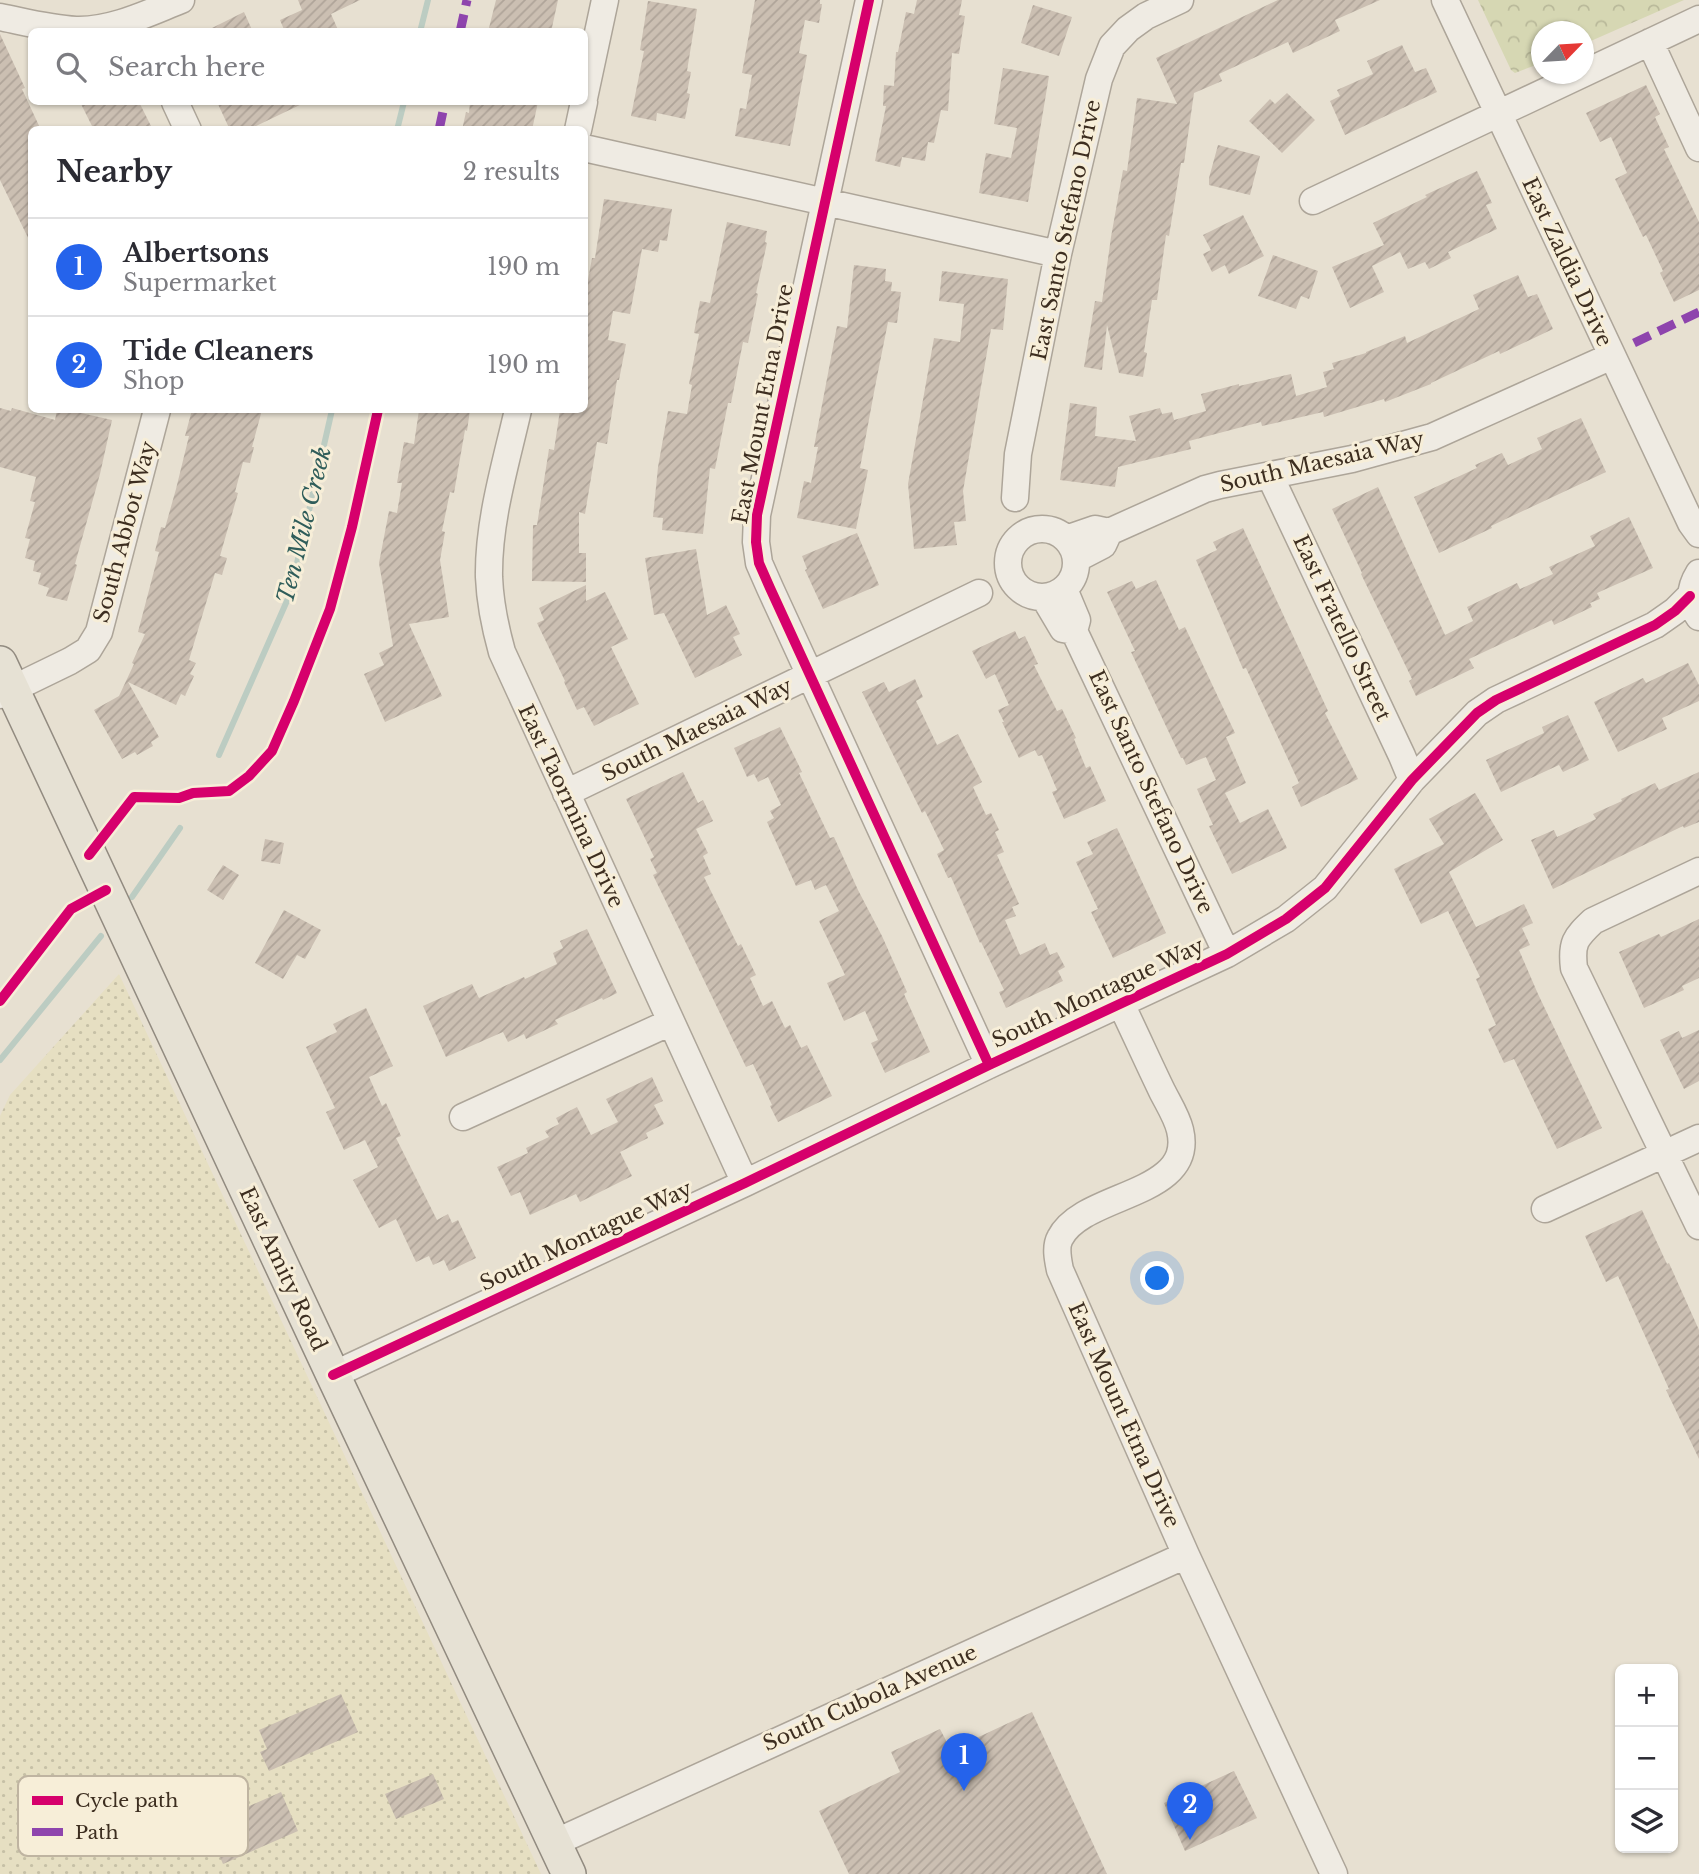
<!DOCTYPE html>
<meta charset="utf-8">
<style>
body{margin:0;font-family:"Libre Baskerville",serif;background:#f7f7f7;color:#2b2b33}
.controls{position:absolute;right:21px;bottom:21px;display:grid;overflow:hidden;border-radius:10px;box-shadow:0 2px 5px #0004}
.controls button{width:63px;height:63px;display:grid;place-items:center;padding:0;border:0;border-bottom:2px solid #e1e1e2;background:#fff;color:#2b2b33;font:35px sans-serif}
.compass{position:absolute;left:1531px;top:21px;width:63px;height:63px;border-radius:50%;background:#fff;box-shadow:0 2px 5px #0004;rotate:65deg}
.you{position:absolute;left:1158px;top:1279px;width:24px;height:24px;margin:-18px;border:5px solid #fff;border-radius:50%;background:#1a73e8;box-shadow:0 0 0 10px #1a73e833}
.badge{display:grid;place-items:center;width:46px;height:46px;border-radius:50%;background:#2563eb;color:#fff;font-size:23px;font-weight:700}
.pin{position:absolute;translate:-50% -58px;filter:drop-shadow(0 2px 4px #0008)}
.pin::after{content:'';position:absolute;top:37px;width:24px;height:21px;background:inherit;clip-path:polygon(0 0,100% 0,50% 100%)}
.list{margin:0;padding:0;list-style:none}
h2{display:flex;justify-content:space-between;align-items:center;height:91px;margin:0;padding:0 28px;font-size:30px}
h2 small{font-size:23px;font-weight:400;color:#7c7c81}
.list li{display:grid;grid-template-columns:46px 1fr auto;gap:21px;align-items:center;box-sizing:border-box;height:98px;padding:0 28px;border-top:2px solid #e1e1e2}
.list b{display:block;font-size:26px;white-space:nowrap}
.list p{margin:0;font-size:23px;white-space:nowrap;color:#7c7c81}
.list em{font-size:23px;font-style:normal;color:#7c7c81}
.icon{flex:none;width:38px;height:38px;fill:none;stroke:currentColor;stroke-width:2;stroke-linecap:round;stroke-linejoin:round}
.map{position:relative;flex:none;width:1699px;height:1874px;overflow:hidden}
.search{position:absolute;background:#fff;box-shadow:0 2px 5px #0004;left:28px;top:28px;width:560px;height:77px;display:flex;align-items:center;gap:18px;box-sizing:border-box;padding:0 24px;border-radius:10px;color:#7c7c81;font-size:26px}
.panel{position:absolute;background:#fff;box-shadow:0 2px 5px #0004;left:28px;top:126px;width:560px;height:287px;border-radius:10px}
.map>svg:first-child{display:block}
.farmland{fill:url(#farmland-dots)}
.forest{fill:url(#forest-crowns)}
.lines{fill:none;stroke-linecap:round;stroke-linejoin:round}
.stream{stroke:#bcccc2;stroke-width:6}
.building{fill:url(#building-hatch)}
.minor-casing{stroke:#ada599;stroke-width:29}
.major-casing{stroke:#928b80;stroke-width:36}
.minor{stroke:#efebe3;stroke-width:26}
.major{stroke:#e6e1d4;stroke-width:33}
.quiet{stroke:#8e44ad;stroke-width:9;stroke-dasharray:18 9;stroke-linecap:butt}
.cycleway-casing{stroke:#f7eed8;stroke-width:15}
.cycleway{stroke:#d6006c;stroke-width:10}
.labels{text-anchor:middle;stroke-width:6;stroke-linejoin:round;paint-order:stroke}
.street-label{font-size:21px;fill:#3d2e20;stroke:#f7eed8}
.water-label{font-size:23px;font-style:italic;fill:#2f5d5a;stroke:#f7eed8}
.key{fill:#f7eed8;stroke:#bfb4a1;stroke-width:2}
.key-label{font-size:19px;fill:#3d2e20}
</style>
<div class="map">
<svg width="1699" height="1874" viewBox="0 0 1699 1874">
<defs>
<pattern id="farmland-dots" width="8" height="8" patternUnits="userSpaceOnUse" patternTransform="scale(1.75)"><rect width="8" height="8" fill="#e6dfc2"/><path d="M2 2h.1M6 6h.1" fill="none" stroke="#c6c0a6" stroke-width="1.8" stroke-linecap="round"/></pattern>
<pattern id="forest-crowns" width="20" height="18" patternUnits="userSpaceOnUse" patternTransform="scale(1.75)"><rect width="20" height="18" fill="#d6d7b3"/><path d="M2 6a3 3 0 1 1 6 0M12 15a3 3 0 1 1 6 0" fill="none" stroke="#b9b99a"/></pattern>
<pattern id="building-hatch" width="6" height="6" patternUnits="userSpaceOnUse" patternTransform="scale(1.75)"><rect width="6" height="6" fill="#cbbfb2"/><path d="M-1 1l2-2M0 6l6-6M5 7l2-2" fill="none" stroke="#afa499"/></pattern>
</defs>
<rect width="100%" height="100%" fill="#e7e0d1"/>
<path class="farmland" d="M119,974L415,1606L541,1874H0V1116L10,1095Z"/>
<path class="forest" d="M1478,0H1684L1584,44V32H1542L1541,63L1515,73L1511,70Z"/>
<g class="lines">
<path class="stream" d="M420,32L428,0
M397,130L404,102
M219,755L290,594L332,410
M132,897L180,828
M0,1060L101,936"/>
</g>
<path class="building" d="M298,0H360L331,14L339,32H285L280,20L302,10Z
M496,0H558L551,32H504L489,28Z
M755,0H820V4H822L819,23L805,20L799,53L807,55L790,146L735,136L740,108L746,109L752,75L742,73Z
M917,0H962L959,15L965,16L959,54L952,53L948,111L941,110L934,143L928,142L925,161L902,157L900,167L875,161L886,106H883L884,85L894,86L896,52H898L906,12L914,14Z
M1278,0H1380L1335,20L1340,31L1293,53L1288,42L1219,74L1222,81L1194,93L1184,163H1181L1169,236L1166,235L1157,300H1152L1144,352L1147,353L1143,377L1119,373L1107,325L1102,370L1084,367L1095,301L1102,302L1111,237L1123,170L1127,171L1137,98L1177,104L1156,58Z
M648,1L697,9L687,71L691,72L687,93L690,94L685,119L657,113L656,121L631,116L644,51L640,50Z
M1033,5L1072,17L1059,56L1021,43Z
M244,12L253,32H204Z
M0,34L25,88L22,89L41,130H32V246L0,180Z
M1402,45L1415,72L1426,68L1437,92L1345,135L1330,101L1340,96L1337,90L1373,74L1367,61Z
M1003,68L1049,76L1028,202L979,193L986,153L1011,158L1017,128L994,124Z
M1646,85L1660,114L1655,117L1669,147L1664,149L1699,222V290L1674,302L1660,273L1663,271L1646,235L1643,237L1615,179L1627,173L1611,137L1600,142L1586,113Z
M1287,93L1315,120L1282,153L1249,121L1270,99L1275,104Z
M80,102H139L153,130H94Z
M217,102H306L248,130H230Z
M470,102H538L532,130H462L466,112L469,113Z
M1218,145L1260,156L1250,195L1209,185V178Z
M1477,171L1492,203L1486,205L1497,229L1448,252L1451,258L1429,269L1425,262L1408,269L1400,252L1372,266L1384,292L1350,308L1332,267L1384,245L1373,223L1427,197L1425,195Z
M604,199L672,209L667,241L660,240L658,252L642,249L630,314L613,311L608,340L626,344L619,380H617L607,444L597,442L585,514L579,512V553H586V582L532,581L533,525H537L549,449L554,450L560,410H584V302L592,258H595Z
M1243,215L1264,256L1229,274L1225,265L1212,272L1203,254L1211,250L1203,235Z
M727,222L767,231L765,242L767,243L756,293L758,294L748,343L743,342L731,403H728L715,469L710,468L703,534L662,530L663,518L653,517L658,467L668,411L687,414L692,385L689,384L699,334L694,333L700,301L710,303Z
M1273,255L1318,271L1309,299L1301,296L1296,309L1258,296Z
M854,265L886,269L885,281L892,282L891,291L901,292L897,323L888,322L875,387L860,468L868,470L856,529L797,518L804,481L811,483L818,447H814L837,326L847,328Z
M942,271L1008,279L1003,330L991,329L963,491L966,521L954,522L957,545L914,549L908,484L934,338L960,342L964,304L939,301Z
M1518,275L1528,297L1537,294L1553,329L1500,354L1499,351L1431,383V384L1385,402L1384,399L1324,417L1323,412L1262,426L1261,422L1189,441L1191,449L1118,467L1115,487L1060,480L1070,403L1097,407L1095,436L1136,441L1129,416L1160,408L1162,414L1172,412L1174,420L1206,411L1201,394L1239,384V386L1291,374L1296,396L1327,387L1323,372L1334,369L1332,363L1366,353V352L1405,336L1407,343L1479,309L1473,295Z
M0,408L11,411L12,408L55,420L57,410H68L112,420L100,474L75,564L77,565L67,601L46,596L49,588L38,584L41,573L33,571L35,561L25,558L30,539L25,538L35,502L30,501L36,477L0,467Z
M192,410H262L252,447H254L250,463L243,462L235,492L238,493L220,556L227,558L222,575L215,573L189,660L196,663L190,674L194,676L185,696L181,694L176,705L128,682L159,737L151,742L153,746L137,755L135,752L122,759L94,710L119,696L134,664L132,663L145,634L138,632L159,552L155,551L161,527L165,528L176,489L189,436H185Z
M419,410H470L467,431L465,430L454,493L450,492L442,531L445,532L440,560L449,617L409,624L442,696L385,722L364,674L384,665L379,653L393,646L379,563L389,511L397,513L402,483H397L404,442L414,444Z
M1581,418L1606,472L1491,526L1492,528L1439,553L1414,497L1477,468L1475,465L1502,453L1508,465L1542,449L1537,438Z
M1378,487L1445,635L1473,621L1467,607L1517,583L1520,589L1553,574L1549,567L1595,546L1590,536L1629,517L1653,568L1597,593L1600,599L1590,603L1592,607L1554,625L1552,620L1469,659L1474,668L1416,696L1409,681L1412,679L1361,574L1362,573L1332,509Z
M1243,528L1328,711L1325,713L1358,779L1301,807L1292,787L1299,783L1246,668L1243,669L1196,560L1217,550L1213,542Z
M857,533L879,585L823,609L805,570L807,569L802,556Z
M696,549L707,615L726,605L740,634L733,637L742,655L695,678L664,613L654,615L645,558Z
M1156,580L1179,630L1185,627L1235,733L1226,737L1246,783L1225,793L1240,823L1268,809L1287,848L1232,874L1209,826L1213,825L1197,789L1216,780L1206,757L1186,765L1183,758H1181L1131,652L1135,651L1107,592L1132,581L1136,589Z
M586,585V601L605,592L628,639L611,647L639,704L594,726L584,707L577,710L564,682L565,681L537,623L544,620L539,608Z
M1015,631L1019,639L1025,636L1038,664L1034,665L1057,711L1062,709L1076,738L1074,739L1086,768L1090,766L1106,801L1064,819L1052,792L1057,790L1042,755L1038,756L1035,750L1019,758L1002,722H1004L998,710L1009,705L995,674L986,679L972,651Z
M1688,663L1699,685V701L1662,718L1667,729L1618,752L1594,702L1643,678L1646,683Z
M915,679L923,697L916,701L937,745L958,734L982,782L973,787L986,815L991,813L999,830L995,832L1004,852L997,855L1019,904L1012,907L1016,916L1005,920L1020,955L1045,943L1050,955L1057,952L1065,967L1058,971L1063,981L1006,1008L999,992L1004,990L981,942L980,943L951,877L948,878L937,854L944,850L925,811L922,813L862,692L884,682L889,692Z
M1568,715L1589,760L1563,772L1559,765L1501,792L1486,760L1544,733L1542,727Z
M780,727L802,772L799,773L830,838L834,837L858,890L882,936L907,992L904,994L930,1052L885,1073L871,1043L878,1040L865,1011L844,1021L827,983L845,975L819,921L839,911L826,885L815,890L811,880L796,886L767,822L774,818L770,811L781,805L768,777L758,782L754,774L747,777L734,748Z
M683,772L698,803L703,800L713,821L696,829L708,853L703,856L711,874L704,877L738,946L741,944L756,975L750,978L763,1006L772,1001L785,1028L790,1025L801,1048L807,1045L832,1096L778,1122L770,1106L772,1105L753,1064L746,1067L653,875L657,873L650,859L654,857L626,799Z
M1699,772V822L1684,828L1683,826L1553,889L1531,840L1554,830L1557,837L1596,819L1593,814L1622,801L1621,799L1655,783L1659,790Z
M1475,793L1503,840L1449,872L1476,927L1524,904L1533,923L1522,928L1530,945L1519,950L1538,994L1602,1128L1557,1149L1514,1059L1504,1063L1488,1029L1496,1025L1476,979L1480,977L1448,911L1421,924L1394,869L1444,844L1429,819Z
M1117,828L1166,933L1113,958L1091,912L1098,909L1076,862L1093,854L1087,842Z
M265,839L284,843L280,864L261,861Z
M223,865L239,875L223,900L207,890Z
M284,910L321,930L305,959L297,955L283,979L255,963Z
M1699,919V978L1682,986L1684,990L1644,1008L1619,952L1659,934L1661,937Z
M587,929L617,993L603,1000L602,998L555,1020L558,1024L526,1039L524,1034L508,1042L503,1032L446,1057L423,1006L472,984L479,998L524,977L525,979L557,964L553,953L563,948L560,941Z
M366,1008L393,1066L369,1077L382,1106L386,1103L401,1136L396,1138L437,1220L448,1214L452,1223L458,1220L476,1258L449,1271L444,1260L433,1265L429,1256L416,1262L396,1219L379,1228L353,1180L378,1167L365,1140L344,1150L326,1112L335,1108L306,1047L337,1032L333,1024Z
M1699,1030V1081L1684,1089L1660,1040L1679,1031L1682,1038Z
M652,1077L663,1101L654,1105L664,1124L646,1133L648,1138L620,1152L632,1176L580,1202L576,1194L530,1215L520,1192L511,1196L497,1167L528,1153L526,1148L549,1137L545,1131L559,1124L556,1118L577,1107L591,1135L618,1122L606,1099Z
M1642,1210L1667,1264L1669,1263L1699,1330V1459L1666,1390L1669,1389L1618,1276L1606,1282L1585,1236Z
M341,1694L358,1732L269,1771L260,1752L267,1749L259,1730Z
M1032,1712L1107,1874H849L819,1811L900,1772L891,1752L940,1729L951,1750Z
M1234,1771L1257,1818L1185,1851L1164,1803Z
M433,1774L444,1799L396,1819L385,1794Z
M281,1792L298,1831L223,1864L206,1825Z"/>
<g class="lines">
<defs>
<path id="minor" d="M869,0L757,515L756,542L759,563L770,588L989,1065
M1445,0L1691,523L1699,534
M0,17C25,22 51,29 76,30C112,31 148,13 181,0
M1650,42L1699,148
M584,98L605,0
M175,102L188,130
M578,130L584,102
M584,148L1058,254
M1313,201L1699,19
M518,410C506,463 488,521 489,577C490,602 495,627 502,652L745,1183
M1270,476L1402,756L1412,780
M1015,498L1018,454L1058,254L1099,79L1112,46L1128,29L1146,16L1180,0
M1008 563a34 34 0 1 1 68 0a34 34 0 1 1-68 0Z
M1109,532L1205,489L1220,485L1352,459L1432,437L1612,356
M1066,539L1095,529L1109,532L1103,545L1076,559
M1699,573C1689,589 1688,602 1699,617
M1044,597L1063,629L1074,631L1077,620L1064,589
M1074,631L1227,954
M0,695L70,661L88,650L99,632L157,410
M566,793L979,593
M1699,871L1593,921C1575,938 1571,943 1574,968L1699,1226
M1121,1004C1135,1033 1148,1062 1162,1091C1168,1103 1177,1117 1180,1130C1196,1197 1083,1192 1060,1238C1055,1247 1058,1260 1060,1270L1186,1555L1334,1874
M463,1117L671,1022
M1545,1209L1699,1138
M333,1375L745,1183L989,1065L1227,954L1286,919L1325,888L1412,780L1477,713L1496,700L1655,625L1675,611L1690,596
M554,1843L1186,1555"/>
<path id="major" d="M0,663L333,1375L569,1874"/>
</defs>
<use href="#minor" class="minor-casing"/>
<use href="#major" class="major-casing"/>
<use href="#minor" class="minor"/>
<use href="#major" class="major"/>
<path class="quiet" d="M460,32L467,0
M439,130L445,102
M1634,343L1699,312"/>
<defs>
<path id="cycleway" d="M869,0L757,515L756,542L759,563L770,588L989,1065
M89,855L134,797L179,798L193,793L229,791L249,776L272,751L294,701L330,609L352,527L378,410
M0,1001L71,909L106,890
M333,1375L745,1183L989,1065L1227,954L1286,919L1325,888L1412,780L1477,713L1496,700L1655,625L1675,611L1690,596"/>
</defs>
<use href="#cycleway" class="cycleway-casing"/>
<use href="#cycleway" class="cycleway"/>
</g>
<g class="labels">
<g class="street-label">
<text transform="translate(1066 230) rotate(-78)" y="7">East Santo Stefano Drive</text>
<text transform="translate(1567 262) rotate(65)" y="7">East Zaldia Drive</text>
<text transform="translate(763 404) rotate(-79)" y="7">East Mount Etna Drive</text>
<text transform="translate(1322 462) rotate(-13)" y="7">South Maesaia Way</text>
<text transform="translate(125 532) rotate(-75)" y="7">South Abbot Way</text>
<text transform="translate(1342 628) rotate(65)" y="7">East Fratello Street</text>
<text transform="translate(697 730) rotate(-26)" y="7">South Maesaia Way</text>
<text transform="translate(1151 792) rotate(65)" y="7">East Santo Stefano Drive</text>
<text transform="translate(571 806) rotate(65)" y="7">East Taormina Drive</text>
<text transform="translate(1098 993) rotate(-25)" y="7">South Montague Way</text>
<text transform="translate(586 1236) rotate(-25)" y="7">South Montague Way</text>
<text transform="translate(283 1269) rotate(65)" y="7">East Amity Road</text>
<text transform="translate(1124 1415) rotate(66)" y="7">East Mount Etna Drive</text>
<text transform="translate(870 1698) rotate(-24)" y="7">South Cubola Avenue</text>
</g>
<g class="water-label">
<text transform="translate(304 525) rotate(-76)" y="8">Ten Mile Creek</text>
</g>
</g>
<rect x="18" y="1776" width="230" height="80" rx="10" class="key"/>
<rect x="32" y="1796" width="31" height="9" fill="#d6006c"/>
<rect x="32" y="1828" width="31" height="8" fill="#8e44ad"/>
<g class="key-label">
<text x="75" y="1807">Cycle path</text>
<text x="75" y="1839">Path</text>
</g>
</svg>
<div class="controls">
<button>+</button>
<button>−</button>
<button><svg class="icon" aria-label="layers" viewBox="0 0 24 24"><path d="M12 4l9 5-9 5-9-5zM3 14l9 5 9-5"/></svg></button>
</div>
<svg class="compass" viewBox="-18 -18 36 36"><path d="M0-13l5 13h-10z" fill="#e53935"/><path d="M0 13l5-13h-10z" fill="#7c7c81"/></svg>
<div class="you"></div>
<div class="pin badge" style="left:964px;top:1791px">1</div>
<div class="pin badge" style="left:1190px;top:1840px">2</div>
<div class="search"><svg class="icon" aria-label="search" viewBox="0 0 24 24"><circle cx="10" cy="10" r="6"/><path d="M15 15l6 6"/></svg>Search here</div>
<section class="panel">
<h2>Nearby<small>2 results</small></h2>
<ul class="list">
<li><span class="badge">1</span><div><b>Albertsons</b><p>Supermarket</p></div><em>190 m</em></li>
<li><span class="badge">2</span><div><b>Tide Cleaners</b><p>Shop</p></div><em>190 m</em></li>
</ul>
</section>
</div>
